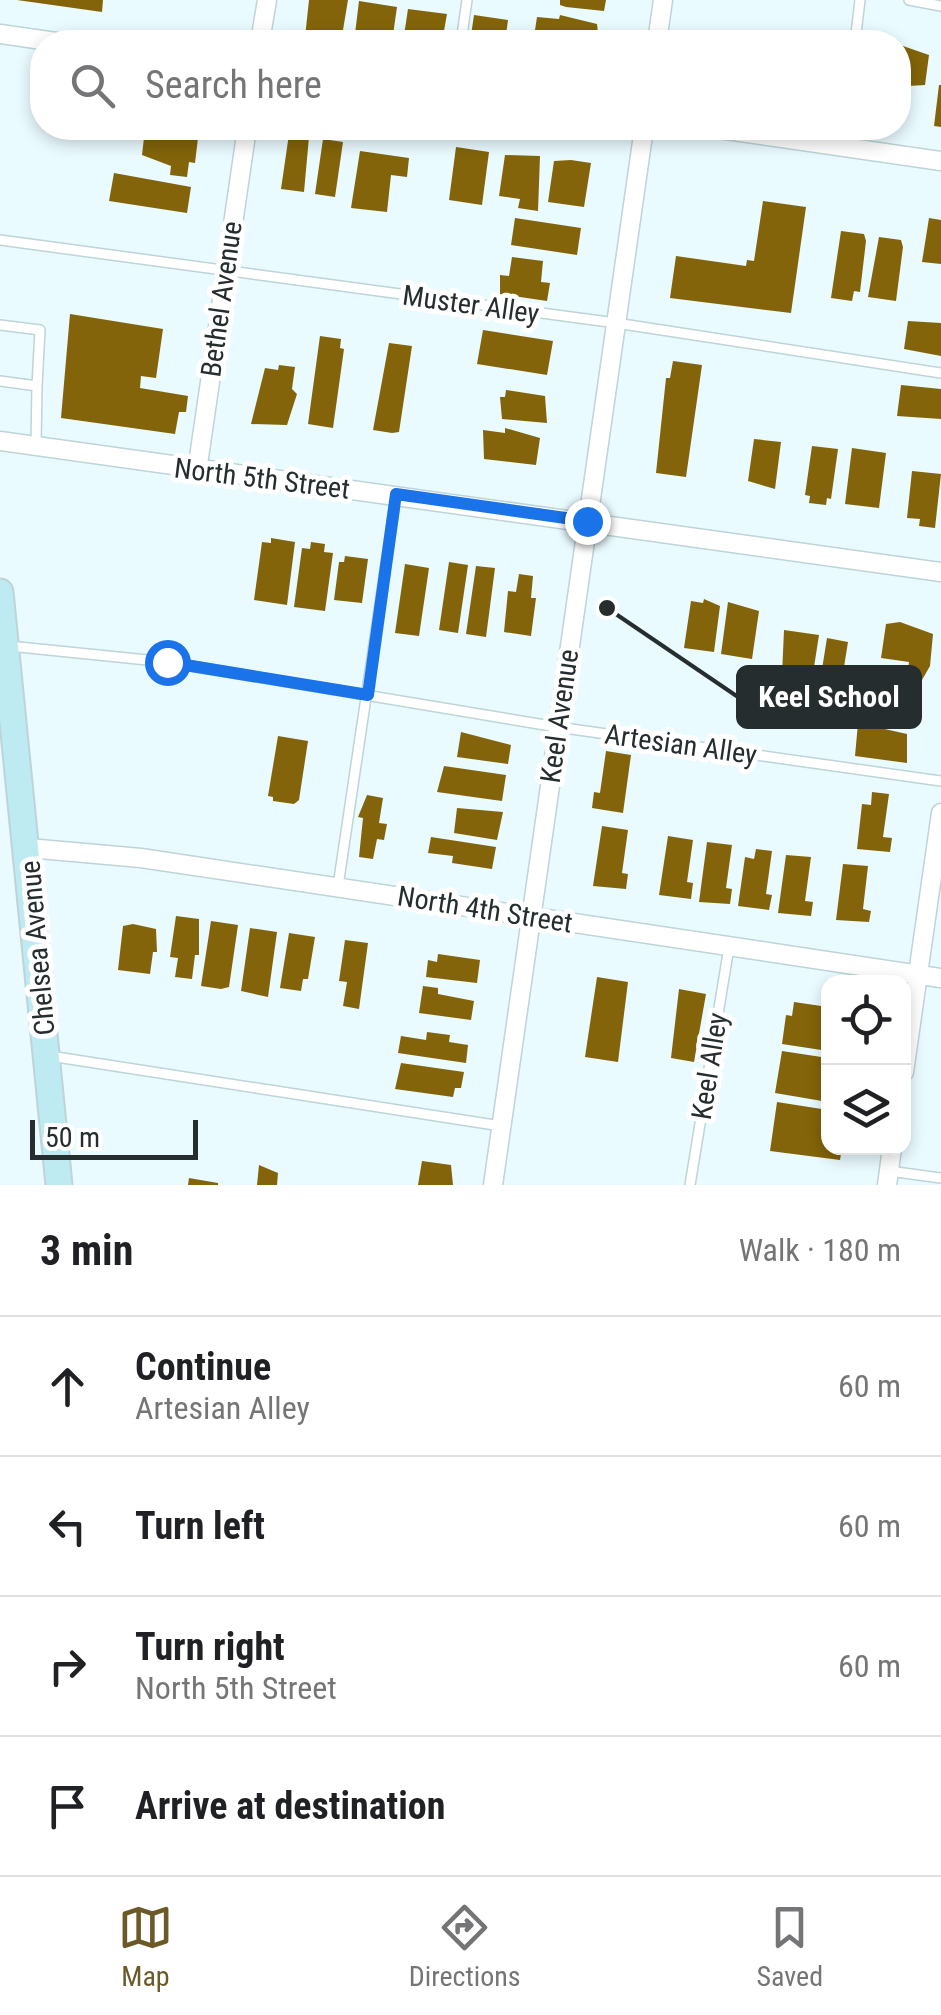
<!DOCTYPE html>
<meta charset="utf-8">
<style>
body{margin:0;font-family:"Roboto Condensed",sans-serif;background:#f6f6f6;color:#202124}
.controls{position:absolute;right:30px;bottom:30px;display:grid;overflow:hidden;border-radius:20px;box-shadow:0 5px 15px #0003}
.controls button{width:90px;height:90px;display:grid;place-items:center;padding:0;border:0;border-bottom:2px solid #e0e0e0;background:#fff;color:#202124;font:50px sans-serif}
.scale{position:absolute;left:30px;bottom:25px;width:168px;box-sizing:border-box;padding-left:10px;border:5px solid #252d2f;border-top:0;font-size:28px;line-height:35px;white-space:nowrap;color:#252d2f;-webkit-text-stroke:8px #fff;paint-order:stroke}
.stop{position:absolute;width:30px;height:30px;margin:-22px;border:8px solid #1a73e8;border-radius:50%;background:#fff}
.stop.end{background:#1a73e8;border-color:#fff;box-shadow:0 2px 10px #0008}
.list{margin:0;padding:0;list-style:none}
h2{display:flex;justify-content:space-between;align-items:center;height:130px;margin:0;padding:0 40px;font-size:42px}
h2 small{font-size:32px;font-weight:400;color:#757577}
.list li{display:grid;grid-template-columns:65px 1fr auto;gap:30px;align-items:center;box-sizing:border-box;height:140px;padding:0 40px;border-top:2px solid #e0e0e0}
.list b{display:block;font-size:38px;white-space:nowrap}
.list p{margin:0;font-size:32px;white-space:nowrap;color:#757577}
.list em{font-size:32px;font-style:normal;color:#757577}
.icon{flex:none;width:55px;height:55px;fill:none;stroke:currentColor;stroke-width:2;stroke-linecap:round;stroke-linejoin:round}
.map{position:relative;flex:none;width:941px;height:1185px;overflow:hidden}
.search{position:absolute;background:#fff;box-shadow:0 5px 15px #0003;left:30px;right:30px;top:30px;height:110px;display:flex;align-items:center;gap:25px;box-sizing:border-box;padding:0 35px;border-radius:40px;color:#757577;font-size:38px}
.sheet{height:690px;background:#fff}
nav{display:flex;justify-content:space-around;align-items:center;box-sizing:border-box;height:140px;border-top:2px solid #e0e0e0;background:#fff;font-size:28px;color:#757577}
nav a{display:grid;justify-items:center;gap:5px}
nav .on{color:#6d5928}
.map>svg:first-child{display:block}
.building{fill:#83640a}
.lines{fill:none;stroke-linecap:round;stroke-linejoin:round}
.lane-casing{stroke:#bed4d8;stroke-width:12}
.street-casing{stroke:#bed4d8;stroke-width:21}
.secondary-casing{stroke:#bed4d8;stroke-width:29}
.lane{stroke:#fff;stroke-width:9}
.street{stroke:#fff;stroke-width:18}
.secondary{stroke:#beeaf1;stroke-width:25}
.route{stroke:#1a73e8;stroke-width:12}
.labels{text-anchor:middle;stroke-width:10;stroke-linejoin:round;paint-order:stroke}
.street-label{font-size:28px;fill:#252d2f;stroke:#fff}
.leader{fill:none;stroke:#252d2f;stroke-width:4}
.callout-dot{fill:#252d2f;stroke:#fff;stroke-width:4}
.callout{fill:#252d2f;stroke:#252d2f;stroke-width:4}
.callout-label{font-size:30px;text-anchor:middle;font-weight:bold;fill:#fff}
</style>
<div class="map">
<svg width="941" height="1185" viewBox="0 0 941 1185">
<rect width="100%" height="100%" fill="#eafbff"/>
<path class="building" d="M17,0H103L102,12Z
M309,0H348L341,42L315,33L314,38L305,37Z
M560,0H606L604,11L566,7L560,5Z
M359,1L397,7L392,42H354Z
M408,9L447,14L442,42H403Z
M474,15L508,20L505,42H470Z
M560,15L597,24L599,42H544L545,32L535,30L537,17L559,19Z
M708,32L728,35L727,42H707Z
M739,32L765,36L764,42H737Z
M903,46L929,55L925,85L908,86L904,114L898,113V60Z
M939,85H941V127L934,126Z
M156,128L198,138L195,163L189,162L187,177L170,175L171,166L142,155L145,129Z
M289,134L309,137L304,192L281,189Z
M323,139L343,142L335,197L315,194Z
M456,147L489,152L482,205L449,200Z
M360,151L409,158L407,177L391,175L387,212L351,208Z
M505,155L540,156L538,211L518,208L520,199L499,196Z
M571,160L591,163L584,207L548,202L554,161Z
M114,173L191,187L187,213L109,201Z
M763,201L806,207L791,313L670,298L676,256L746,266L747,260L754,261Z
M515,218L581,228L577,255L511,245Z
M929,218L941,220V264L922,262Z
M841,231L864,234L866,241L860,292L854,291L852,301L831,298Z
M879,237L901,240L903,247L896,301L868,297Z
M512,257L543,261L541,282L550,283L547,301L500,294V275L509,276Z
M70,314L163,329L156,378L141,376L140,388L188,396L186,412H179L175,434L61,418Z
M908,321L941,323V356L904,349Z
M483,330L553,341L547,375L477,364Z
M320,336L341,339L340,348L344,349L333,428L308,424Z
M389,343L412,346L399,432L392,433L373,430Z
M673,361L702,365L686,477L656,473L666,378H670Z
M279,365L295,367L292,389L297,394L287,425L251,424L265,368L278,370Z
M901,385L941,389V419L897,416Z
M506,390L545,396L547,423L502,419L500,397H505Z
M505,428L540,438L536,465L484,459L483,430L505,433Z
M754,439L781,442L775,489L748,481Z
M812,446L838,449L831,499L827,498L826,505L809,503L810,496L805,495Z
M852,448L886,453L879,508L845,504Z
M912,471L941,474L935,528L919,526L920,519L907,518Z
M271,538L295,542L287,605L254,600L262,542L271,543Z
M311,542L325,544L324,552L333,553L325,611L294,607L302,548L310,549Z
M345,556L368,559L362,603L334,600L339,562H344Z
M449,562L468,565L458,633L439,630Z
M405,564L429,568L419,636L395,633Z
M476,566L495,568L486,637L466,634Z
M519,574L533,576L531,598H536L531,636L504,632L508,591L516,592Z
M704,599L720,606L714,652L684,648L691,601L703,603Z
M728,602L759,611L752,659L721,654Z
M900,622L933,634L930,666L922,680L907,677L909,662L881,658L886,624Z
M784,630L819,635L812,680L782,675Z
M827,638L848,642L839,698L818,694Z
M858,723L907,734V763L855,756Z
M461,732L511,745L508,764L457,757Z
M278,736L308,741L299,800L294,804L273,801V797L268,796Z
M606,751L631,755L623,813L592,808L594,792L600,793Z
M444,766L506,775L502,801L437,792Z
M872,792L889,794L883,837L892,838L890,852L857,849L862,804L871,805Z
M367,795L383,798L379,823L387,824L384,840L377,839L373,859L359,857L363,818L358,817Z
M457,808L503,812L497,840L454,833Z
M602,826L628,830L622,873L628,874L626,889L593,886Z
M668,836L693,840L687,882L693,883L691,899L659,895Z
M431,837L496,847L492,869L452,863L453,856L428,853Z
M707,842L732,845L726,888L732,889L730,904L699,902Z
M756,849L772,851L766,894L772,895L769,910L738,906L745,857L754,859Z
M786,855L811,857L805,901L813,902L811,916L778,913Z
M843,864L868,866L863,909L871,911L869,922L836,920Z
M176,916L199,919V955H195L192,979L175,977L178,958L170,957Z
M211,921L238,925L229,987L221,989L201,986Z
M133,924L156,929L157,952H153L150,974L118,970L123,926Z
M250,928L277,932L268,997L241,991Z
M289,933L315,937L308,979H303L301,991L280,988Z
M345,940L368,943L359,1009L343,1006L347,982L339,981Z
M438,954L480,960L477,983L426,977L428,960L437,962Z
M597,977L628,982L618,1062L585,1057Z
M423,986L438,988V994L474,1001L471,1020L419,1013Z
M679,989L706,994L694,1062L671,1058Z
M794,1002L828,1007V1051L782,1044L786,1015L792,1016Z
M427,1032L450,1035L449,1042L468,1045L466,1063L398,1053L401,1036L426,1040Z
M782,1051L828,1058V1102L775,1093Z
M401,1063L464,1072L461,1088H455L453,1097L395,1089Z
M777,1102L828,1110V1148H842L840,1160L770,1151Z
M422,1161L451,1165L453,1185H418Z
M259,1165L278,1173L277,1185H257Z
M189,1178L218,1183V1185H188Z"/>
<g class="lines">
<defs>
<path id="lane" d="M909,0L941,6
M461,42L467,0
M855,42L860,0
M842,146L844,128
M0,240L616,323L941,373
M0,325L40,330L37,386
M0,381L37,386L36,445
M9,646L167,662L557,727L941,781
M338,886L396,496
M50,1056L501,1126
M889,1171L941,1178
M690,1185L729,947"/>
<path id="street" d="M0,34L56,42
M260,42L267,0
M657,42L663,0
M712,128L941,161
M0,441L941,572
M197,471L247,128
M28,848L141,858L941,978
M904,1072L941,813
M493,1185L644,128
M887,1185L892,1148"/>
<path id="secondary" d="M0,592L59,1185"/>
</defs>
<use href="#lane" class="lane-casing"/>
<use href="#street" class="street-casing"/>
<use href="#secondary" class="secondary-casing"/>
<use href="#lane" class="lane"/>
<use href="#street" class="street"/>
<use href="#secondary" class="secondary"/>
</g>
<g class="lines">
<path class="route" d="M167,662L368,695L396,494L587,521"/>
</g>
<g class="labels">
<g class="street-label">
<text transform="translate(221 299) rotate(-82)" y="10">Bethel Avenue</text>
<text transform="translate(471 304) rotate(8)" y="10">Muster Alley</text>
<text transform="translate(262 478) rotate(7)" y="10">North 5th Street</text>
<text transform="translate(559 716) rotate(-82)" y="10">Keel Avenue</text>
<text transform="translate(681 744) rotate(8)" y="10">Artesian Alley</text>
<text transform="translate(485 909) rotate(9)" y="10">North 4th Street</text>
<text transform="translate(37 948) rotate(-95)" y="10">Chelsea Avenue</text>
<text transform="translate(709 1066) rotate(-81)" y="10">Keel Alley</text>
</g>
</g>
<path class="leader" d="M607 608L738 697"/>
<circle class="callout-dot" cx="607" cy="608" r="10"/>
<rect class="callout" x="738" y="667" width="182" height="60" rx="10"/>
<g class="callout-label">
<text x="829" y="707">Keel School</text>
</g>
</svg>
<div class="controls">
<button><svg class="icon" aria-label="locate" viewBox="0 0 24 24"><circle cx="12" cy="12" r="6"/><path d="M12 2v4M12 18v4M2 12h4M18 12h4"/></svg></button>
<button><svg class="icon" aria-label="layers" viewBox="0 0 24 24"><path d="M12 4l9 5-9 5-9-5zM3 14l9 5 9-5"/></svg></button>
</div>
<div class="scale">50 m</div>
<div class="stop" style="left:167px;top:662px"></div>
<div class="stop end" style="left:587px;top:521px"></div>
<div class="search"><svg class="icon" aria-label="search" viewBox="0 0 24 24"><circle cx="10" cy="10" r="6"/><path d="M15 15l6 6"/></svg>Search here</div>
</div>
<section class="sheet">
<h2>3 min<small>Walk · 180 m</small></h2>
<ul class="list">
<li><svg class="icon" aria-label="ahead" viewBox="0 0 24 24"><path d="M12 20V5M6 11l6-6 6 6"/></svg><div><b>Continue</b><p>Artesian Alley</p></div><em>60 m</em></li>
<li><svg class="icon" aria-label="left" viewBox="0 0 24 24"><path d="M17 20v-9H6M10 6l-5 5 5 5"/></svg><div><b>Turn left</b></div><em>60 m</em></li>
<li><svg class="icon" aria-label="right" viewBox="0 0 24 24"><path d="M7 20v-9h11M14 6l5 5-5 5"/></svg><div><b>Turn right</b><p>North 5th Street</p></div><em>60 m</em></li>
<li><svg class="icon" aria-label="arrive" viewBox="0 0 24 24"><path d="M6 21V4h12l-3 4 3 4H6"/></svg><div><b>Arrive at destination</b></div></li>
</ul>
</section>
<nav>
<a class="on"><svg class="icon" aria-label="map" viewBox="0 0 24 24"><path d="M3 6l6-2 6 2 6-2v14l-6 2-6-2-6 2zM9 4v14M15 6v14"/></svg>Map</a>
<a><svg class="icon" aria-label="directions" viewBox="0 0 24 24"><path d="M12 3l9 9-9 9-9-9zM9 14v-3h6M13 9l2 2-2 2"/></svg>Directions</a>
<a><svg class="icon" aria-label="saved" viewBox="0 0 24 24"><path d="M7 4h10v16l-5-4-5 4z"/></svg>Saved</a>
</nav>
